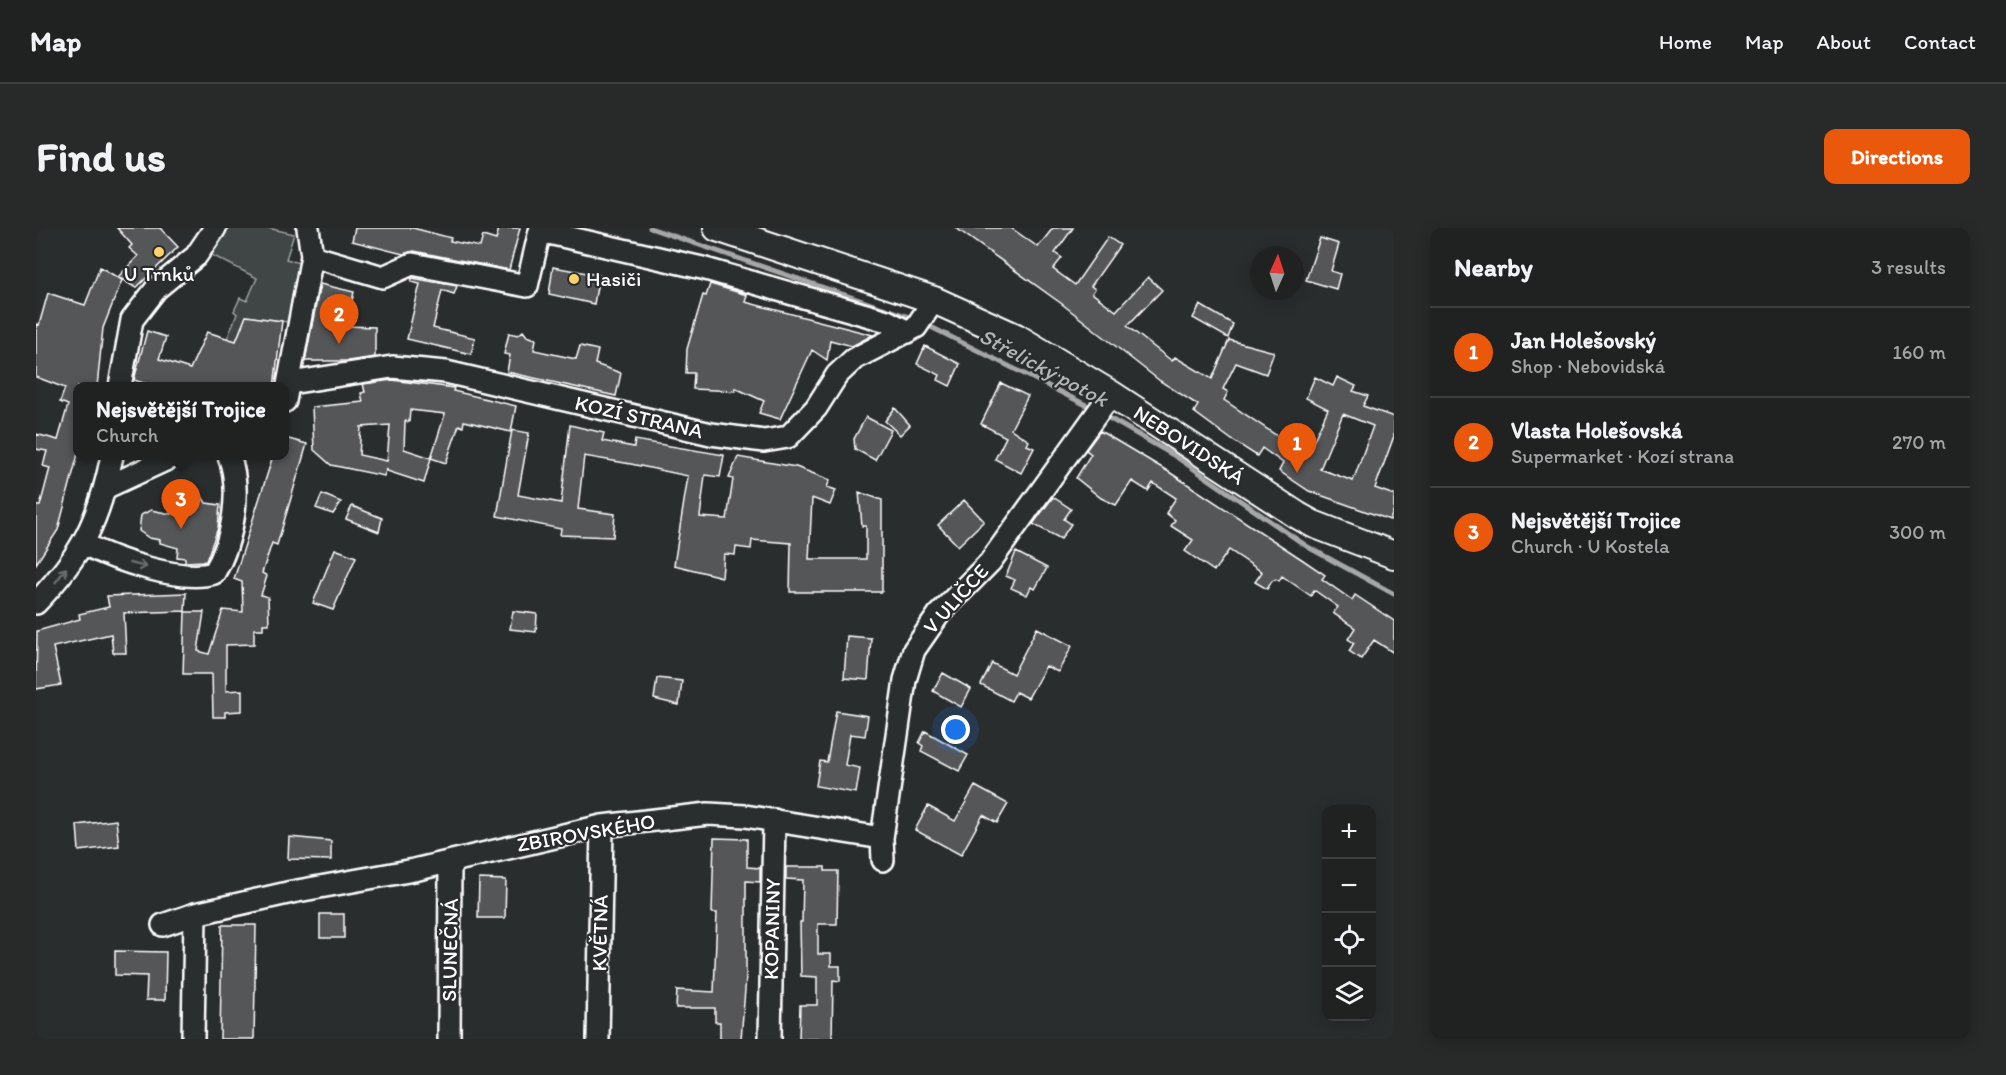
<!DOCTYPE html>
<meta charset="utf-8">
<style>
body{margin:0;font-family:Itim,sans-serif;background:#282a2a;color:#f1f3f6}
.controls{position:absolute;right:18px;bottom:18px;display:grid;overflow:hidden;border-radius:12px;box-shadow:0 3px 15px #0003}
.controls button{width:54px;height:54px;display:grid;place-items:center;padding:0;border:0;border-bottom:2px solid #3d3f40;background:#202222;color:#f1f3f6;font:30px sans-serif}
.compass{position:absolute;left:1214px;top:18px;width:54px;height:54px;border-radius:50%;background:#202222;box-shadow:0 3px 15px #0003;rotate:3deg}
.you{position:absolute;left:920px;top:502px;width:21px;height:21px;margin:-15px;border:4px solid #fff;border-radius:50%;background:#1a73e8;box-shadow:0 0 0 9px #1a73e833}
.badge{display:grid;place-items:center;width:39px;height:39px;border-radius:50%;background:#ea580c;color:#fff;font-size:20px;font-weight:700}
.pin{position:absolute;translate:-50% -50px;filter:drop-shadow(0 2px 3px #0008)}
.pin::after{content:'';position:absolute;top:32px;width:21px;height:18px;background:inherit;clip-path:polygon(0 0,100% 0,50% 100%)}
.popup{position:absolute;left:37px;top:154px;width:216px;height:78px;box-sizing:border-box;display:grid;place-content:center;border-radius:12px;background:#202222;filter:drop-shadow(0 2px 4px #0005);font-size:20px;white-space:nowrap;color:#a2a4a5}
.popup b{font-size:22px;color:#f1f3f6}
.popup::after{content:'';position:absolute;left:50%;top:100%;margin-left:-12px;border:12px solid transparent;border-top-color:#202222}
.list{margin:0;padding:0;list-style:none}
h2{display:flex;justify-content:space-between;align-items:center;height:78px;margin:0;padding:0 24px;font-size:26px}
h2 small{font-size:20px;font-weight:400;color:#a2a4a5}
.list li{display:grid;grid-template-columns:39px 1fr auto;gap:18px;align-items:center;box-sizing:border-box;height:90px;padding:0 24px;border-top:2px solid #3d3f40}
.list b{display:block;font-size:22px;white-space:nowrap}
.list p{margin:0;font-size:20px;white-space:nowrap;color:#a2a4a5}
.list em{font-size:20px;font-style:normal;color:#a2a4a5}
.icon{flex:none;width:33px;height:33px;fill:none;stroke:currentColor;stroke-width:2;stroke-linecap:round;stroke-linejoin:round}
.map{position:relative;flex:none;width:1358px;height:811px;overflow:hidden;border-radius:12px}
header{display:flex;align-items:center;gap:36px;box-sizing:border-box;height:84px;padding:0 30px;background:#202222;border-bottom:2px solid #3d3f40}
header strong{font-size:28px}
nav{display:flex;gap:33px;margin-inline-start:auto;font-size:21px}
.intro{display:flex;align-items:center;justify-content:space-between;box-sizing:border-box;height:144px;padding:0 36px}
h1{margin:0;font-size:42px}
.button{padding:15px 27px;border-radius:12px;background:#ea580c;color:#fff;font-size:21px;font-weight:700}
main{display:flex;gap:36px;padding:0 36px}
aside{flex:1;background:#202222;border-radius:12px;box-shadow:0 3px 15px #0003}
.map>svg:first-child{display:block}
.green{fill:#414445;stroke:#a0a2a2;stroke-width:1.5}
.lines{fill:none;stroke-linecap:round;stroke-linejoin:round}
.stream{stroke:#a6a7a7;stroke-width:5}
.building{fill:#555758;stroke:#fff;stroke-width:1.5;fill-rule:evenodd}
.minor-casing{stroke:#fff;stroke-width:26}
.tertiary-casing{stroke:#fff;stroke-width:30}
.minor{stroke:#2a2d2e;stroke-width:21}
.tertiary{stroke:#2a2d2e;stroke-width:26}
.oneway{stroke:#6a6c6d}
.poi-dot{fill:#ffd166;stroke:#2a2d2e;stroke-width:2}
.labels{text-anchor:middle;stroke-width:4.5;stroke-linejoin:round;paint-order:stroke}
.poi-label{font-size:21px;fill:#fff;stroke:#2a2d2e}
.street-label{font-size:21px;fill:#fff;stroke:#2a2d2e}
.water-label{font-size:22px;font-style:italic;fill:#b4b6b6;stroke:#2a2d2e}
</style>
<header>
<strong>Map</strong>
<nav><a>Home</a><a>Map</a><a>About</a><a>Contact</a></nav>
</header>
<div class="intro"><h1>Find us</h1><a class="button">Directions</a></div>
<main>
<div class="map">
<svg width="1358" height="811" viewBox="0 0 1358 811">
<rect width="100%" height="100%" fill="#2a2d2e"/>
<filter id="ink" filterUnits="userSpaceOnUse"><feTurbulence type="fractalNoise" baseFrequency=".0167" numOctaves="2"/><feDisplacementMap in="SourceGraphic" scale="12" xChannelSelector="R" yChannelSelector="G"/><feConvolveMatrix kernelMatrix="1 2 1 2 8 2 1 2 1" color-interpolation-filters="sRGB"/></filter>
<g filter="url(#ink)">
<path class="green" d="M193,0H232L258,6L250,31L263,35L251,94L210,88L182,158H172L201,86L198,83L204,70L211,73L221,50L172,25Z"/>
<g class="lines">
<path class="stream" d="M614,0L879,91
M887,95L1058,181
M1066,186L1139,228L1272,319L1358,366"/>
</g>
<path class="building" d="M81,0H124L142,19L100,60L82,49L102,28L93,20L96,17Z
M319,0H377L415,10L414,13L444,19L447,8L460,12L463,0H484L473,42L378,23L367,26L316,13Z
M920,0H975L1002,19L1017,0H1037L1019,25L1026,30L1017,41L1039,57L1072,9L1084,17L1055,58L1059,61L1056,65L1080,83L1112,49L1126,62L1091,98L1136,133L1139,129L1176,151L1193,112L1238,124L1230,146L1200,135L1187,161L1192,164L1188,172L1256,218L1258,216L1272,225L1292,181L1270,170L1279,149L1297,158L1301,149L1320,158L1317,163L1332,168L1327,178L1358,189V208L1339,260L1358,267V281L1354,292L1273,263L1243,243L1247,235L1226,220L1221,228L1196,212L1158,184L1162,177L1124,153L1026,76ZM1307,186L1337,198L1317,253L1284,241Z
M1284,10L1303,16L1295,43L1304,46L1300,61L1270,52Z
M64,39L86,52L67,100L61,159H42V226L22,302L0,336V278H4L14,240L7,238L11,223L0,221V206L22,212L32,177L24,174L29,160L0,149V96L3,97L12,65L49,77Z
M517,39L563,47L558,76L513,66Z
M376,50L421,58L418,66L406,62L397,100L439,110L435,126L371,111L384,56L375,54Z
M284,56L318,64L310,98L339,99V129L312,133H269Z
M674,56L711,67L709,74L837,107L816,118L794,112L791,132L776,122L744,191L723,185L728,173L699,160V163L657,161L658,145H650L651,121L667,67L670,68Z
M1164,77L1197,96L1192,110L1157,90Z
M210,88L246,93L238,159H120L98,152L111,103L130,109L123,131L154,141L171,104L200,113Z
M487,103L491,108L500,111L498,122L540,131L544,118L562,122L559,136L585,145L580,168L471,144L474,127L468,126L473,105L482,107Z
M889,118L924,136L914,158L902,152L904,147L881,136Z
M356,152L418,160L417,163L480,178L475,204L428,193L427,199L423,197L410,235L395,230L388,255L351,243V240L348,248L295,237L278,222L276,179L327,174L325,165L329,164L327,156ZM374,182L409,186L395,230L368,221L369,193L373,194ZM354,197L351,233L323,227L325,199Z
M965,155L992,168L975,201L993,213L991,217L998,220L985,245L959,231L970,209L945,196Z
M859,180L874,197L864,207L849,193Z
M830,189L855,202L839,232L819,221L818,211Z
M534,197L568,205L566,213L598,219L599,212L688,227L684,249L669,247L664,289L691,291L697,251L693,250L702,229L760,239L794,252L791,259L800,262L794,277L776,270L773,331H830V298H826L823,264L846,272V364H754L755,315L716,312L715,321L700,319L699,327L688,326L686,349L638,337L652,248L595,236L548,228L542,281L579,286L577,309L524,307L525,301L461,288L476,202L493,205L482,267L525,275Z
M1064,203L1133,244L1267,332L1289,347L1286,351L1316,372L1319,367L1358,393V425L1338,412L1325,431L1313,423L1318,415L1312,411L1319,400L1297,385L1302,379L1278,362L1275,368L1246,348L1243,353L1240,351L1236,353L1231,361L1219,354L1226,344L1193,322L1178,343L1149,323L1157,312L1135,298L1139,292L1130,285L1140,270L1117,255L1112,263L1096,253L1080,277L1065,270L1040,250L1055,226L1050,222Z
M249,210L271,216L241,317L236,315L226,345L231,348L225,367L232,369L233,396H227V401H218V416L190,417V463L206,462V483L189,484V489H177L176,446H147L149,384H168L162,423L173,426L187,382L207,384L206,354L198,351L237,228H249Z
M147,266L165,267L170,275L184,277L182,300L170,333L149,334V330L141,329L142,320L124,315V312L113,310L103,303L105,287L115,282L135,286L136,279L145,280Z
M286,266L305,274L297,286L280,280Z
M1017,269L1035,281L1028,291L1035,296L1025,311L997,296Z
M928,272L948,293L922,318L902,297Z
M316,278L346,290L343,304L310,291Z
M299,321L320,329L297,382L277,375Z
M980,324L1011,340L999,361L995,359L991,367L975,360L979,352L970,348Z
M150,365L149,383L88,385L90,425H77L75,406L17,419L25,457L0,461L1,403L44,391L43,386L73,379L71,368Z
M477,383L501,386L500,404L474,401Z
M1001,400L1036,418L1022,444L1010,438L992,470L980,464L975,473L945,457L956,435L977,446Z
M811,408L835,410L832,452L808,450Z
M907,445L935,461L925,479L897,463Z
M621,450L646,453L643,477L618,471Z
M800,483L832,488L829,508L814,506L809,537L824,540L820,565L780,558L784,533L791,534Z
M889,503L932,527L923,543L885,523L887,518L883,515Z
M939,558L972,576L961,595L947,587L925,627L879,602L892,578L919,593Z
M80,592L83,618L43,623L41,597Z
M253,609L295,613V632L252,631Z
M678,610L711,611V639L724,640V654L710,653V749L705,811H684V794H679V780H640L641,762L678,764L681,685H676Z
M750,639H789V643H802L801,696H782V726H795V738H804V753L797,752L796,811H763L764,777H781V749L765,748L764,694H766L767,652L750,651Z
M443,651L470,652L469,690H442Z
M284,686H308V710H284Z
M186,697H220L218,811H184Z
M79,723L130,724L129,772H110L111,748L79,747Z"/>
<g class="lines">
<defs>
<path id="minor" d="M272,0L276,28
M254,155L356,139L410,144L675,206L728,213L752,209L780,180L801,147L818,131L880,99L898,72
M84,158L96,92L120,61L160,28L179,0
M249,173L276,28L347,49L376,36L491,58L504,3L666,40L851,93L872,104
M69,260L138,228
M48,316C79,332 145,355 178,345C197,314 206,262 193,228
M0,375C46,327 63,293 76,228
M847,632L846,610L869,452L878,422L903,386L954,334L1075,166
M127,697L159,686
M157,811L159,686L256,664L378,642L566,598L672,586L709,588L846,610
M413,811L414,634
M562,811L566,598
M734,811L738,592"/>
<path id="tertiary" d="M681,0L898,72L980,109L1075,166L1261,287L1277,296L1358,327"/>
</defs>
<use href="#minor" class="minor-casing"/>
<use href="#tertiary" class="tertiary-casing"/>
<use href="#minor" class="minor"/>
<use href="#tertiary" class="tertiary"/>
</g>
<defs><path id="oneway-shaft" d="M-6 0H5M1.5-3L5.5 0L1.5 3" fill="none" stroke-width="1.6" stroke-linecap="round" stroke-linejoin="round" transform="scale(1.5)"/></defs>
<g class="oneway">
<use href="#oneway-shaft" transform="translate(102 337) rotate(13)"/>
<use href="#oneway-shaft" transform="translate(25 347) rotate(-53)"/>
</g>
</g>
<g class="poi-dot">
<circle cx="123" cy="24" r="6"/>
<circle cx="538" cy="51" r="6"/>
</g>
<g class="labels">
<g class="poi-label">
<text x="123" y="53">U Trnků</text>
<text x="550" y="58" text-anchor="start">Hasiči</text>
</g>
<g class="street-label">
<text transform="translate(603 189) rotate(13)" y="7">KOZÍ STRANA</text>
<text transform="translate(1153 217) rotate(33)" y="7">NEBOVIDSKÁ</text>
<text transform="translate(920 371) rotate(-48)" y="7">V ULIČCE</text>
<text transform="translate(550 605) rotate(-10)" y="7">ZBIROVSKÉHO</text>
<text transform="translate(736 701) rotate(-89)" y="7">KOPANINY</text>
<text transform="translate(564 705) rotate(-89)" y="7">KVĚTNÁ</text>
<text transform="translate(414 722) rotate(-89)" y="7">SLUNEČNÁ</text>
</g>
<g class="water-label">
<text transform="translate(1008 139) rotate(28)" y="8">Střelický potok</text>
</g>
</g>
</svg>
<div class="controls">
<button>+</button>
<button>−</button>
<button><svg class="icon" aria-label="locate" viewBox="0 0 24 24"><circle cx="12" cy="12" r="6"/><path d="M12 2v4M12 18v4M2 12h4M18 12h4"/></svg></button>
<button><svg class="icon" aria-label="layers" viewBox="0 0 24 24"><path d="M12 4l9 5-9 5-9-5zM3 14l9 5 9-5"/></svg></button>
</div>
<svg class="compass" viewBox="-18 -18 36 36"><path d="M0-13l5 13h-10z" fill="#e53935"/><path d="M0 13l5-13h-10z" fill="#a2a4a5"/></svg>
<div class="you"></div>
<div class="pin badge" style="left:1261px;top:245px">1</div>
<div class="pin badge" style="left:303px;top:116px">2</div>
<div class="pin badge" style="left:145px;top:301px">3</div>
<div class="popup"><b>Nejsvětější Trojice</b>Church</div>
</div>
<aside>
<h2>Nearby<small>3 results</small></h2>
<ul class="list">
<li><span class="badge">1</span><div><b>Jan Holešovský</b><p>Shop · Nebovidská</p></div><em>160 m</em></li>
<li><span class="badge">2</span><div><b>Vlasta Holešovská</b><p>Supermarket · Kozí strana</p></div><em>270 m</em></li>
<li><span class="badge">3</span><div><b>Nejsvětější Trojice</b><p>Church · U Kostela</p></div><em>300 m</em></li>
</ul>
</aside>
</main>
